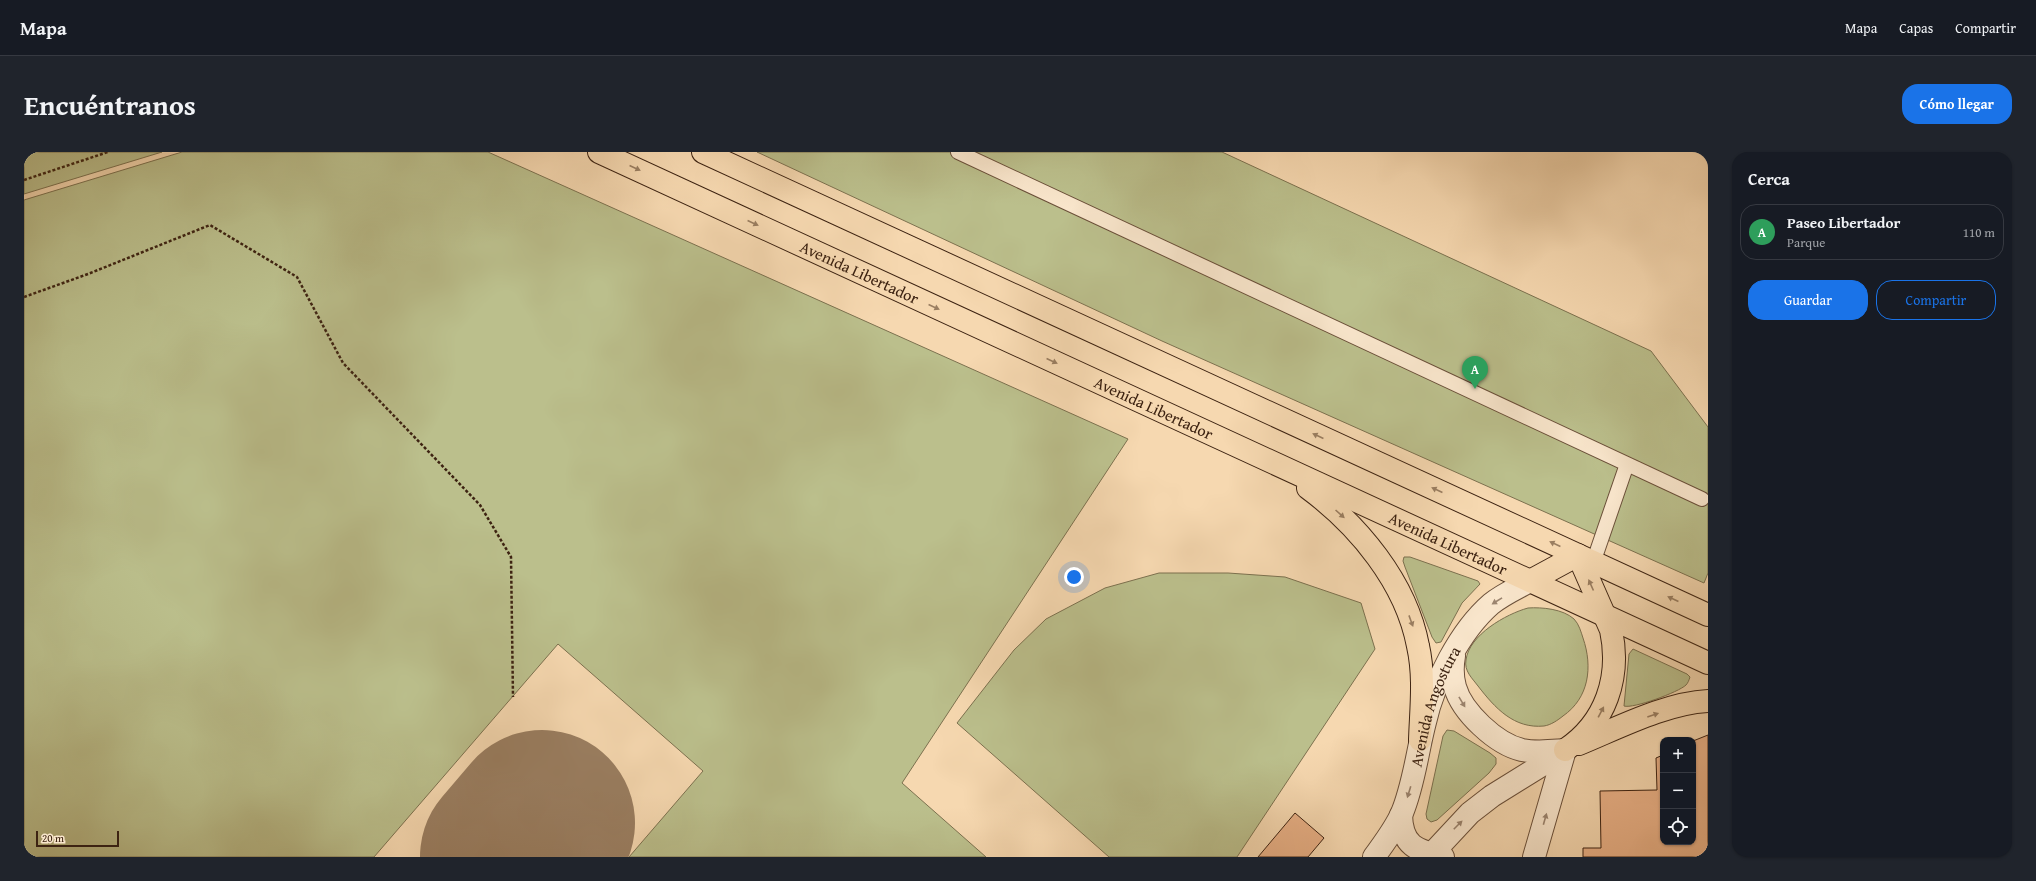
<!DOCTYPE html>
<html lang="es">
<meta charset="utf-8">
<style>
body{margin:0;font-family:"Gentium Book Plus",serif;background:#20242c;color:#f1f3f6}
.controls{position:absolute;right:12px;bottom:12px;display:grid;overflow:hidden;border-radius:8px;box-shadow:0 1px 3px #0004}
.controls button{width:36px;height:36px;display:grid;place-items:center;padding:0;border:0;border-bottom:1px solid #363941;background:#171b24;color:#f1f3f6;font:20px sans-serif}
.scale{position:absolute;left:12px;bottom:10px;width:83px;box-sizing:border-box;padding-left:4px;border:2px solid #3d2312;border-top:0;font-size:11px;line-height:14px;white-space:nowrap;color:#3d2312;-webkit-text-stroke:3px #f9e6cc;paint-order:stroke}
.you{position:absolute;left:1050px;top:425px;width:14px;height:14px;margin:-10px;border:3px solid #fff;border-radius:50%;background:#1a73e8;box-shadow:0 0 0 6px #1a73e833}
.badge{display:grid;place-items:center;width:26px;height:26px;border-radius:50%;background:#1a73e8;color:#fff;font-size:13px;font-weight:700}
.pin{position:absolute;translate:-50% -33px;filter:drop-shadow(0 1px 2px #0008)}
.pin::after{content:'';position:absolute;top:21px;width:14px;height:12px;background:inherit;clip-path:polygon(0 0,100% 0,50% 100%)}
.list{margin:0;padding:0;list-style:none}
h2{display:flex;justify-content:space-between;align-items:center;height:52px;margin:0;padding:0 16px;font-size:17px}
h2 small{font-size:13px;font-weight:400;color:#9ea1a6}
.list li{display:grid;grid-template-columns:26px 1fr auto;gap:12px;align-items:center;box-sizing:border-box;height:56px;margin:0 8px 8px;padding:0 8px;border:1px solid #363941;border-radius:16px}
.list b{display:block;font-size:15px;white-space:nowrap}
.list p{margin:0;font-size:13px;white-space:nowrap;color:#9ea1a6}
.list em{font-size:13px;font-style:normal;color:#9ea1a6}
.actions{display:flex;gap:8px;padding:12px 16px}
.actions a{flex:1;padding:9px 0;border:1px solid #1a73e8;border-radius:16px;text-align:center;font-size:14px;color:#1a73e8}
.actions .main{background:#1a73e8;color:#fff}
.icon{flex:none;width:22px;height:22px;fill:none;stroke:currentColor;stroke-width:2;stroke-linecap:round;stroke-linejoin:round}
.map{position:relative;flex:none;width:1684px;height:705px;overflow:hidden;border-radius:16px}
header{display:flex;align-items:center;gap:24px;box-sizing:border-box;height:56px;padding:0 20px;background:#171b24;border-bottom:1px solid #363941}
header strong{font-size:19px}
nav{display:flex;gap:22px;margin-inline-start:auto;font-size:14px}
.intro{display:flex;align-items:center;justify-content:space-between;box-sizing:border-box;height:96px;padding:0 24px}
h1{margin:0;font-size:28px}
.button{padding:10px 18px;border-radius:16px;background:#1a73e8;color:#fff;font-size:14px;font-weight:700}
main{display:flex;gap:24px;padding:0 24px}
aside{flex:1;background:#171b24;border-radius:16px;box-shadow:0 1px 3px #0004}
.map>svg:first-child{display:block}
.green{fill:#bbbf8c;stroke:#7c714f}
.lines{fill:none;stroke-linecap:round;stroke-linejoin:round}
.runway{stroke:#9a7e61;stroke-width:186}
.building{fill:#e9b187;stroke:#3d2312}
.service-casing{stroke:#6b503a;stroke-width:16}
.minor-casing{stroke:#6b503a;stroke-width:24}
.primary-casing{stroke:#3d2312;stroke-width:24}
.path{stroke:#3d2312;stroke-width:2.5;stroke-dasharray:3 2;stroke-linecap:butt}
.service{stroke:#f9e6cc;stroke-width:14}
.minor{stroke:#f9e6cc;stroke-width:22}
.primary{stroke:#f6d8b0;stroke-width:22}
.oneway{fill:#9a7e61}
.oneway2{fill:#9b846f}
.labels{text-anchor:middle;stroke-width:3;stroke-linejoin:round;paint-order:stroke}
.street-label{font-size:16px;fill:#3d2312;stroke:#f9e6cc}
</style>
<header>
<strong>Mapa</strong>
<nav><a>Mapa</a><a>Capas</a><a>Compartir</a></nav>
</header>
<div class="intro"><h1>Encuéntranos</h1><a class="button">Cómo llegar</a></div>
<main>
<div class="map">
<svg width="1684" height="705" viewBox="0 0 1684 705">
<rect width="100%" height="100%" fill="#f6d8b0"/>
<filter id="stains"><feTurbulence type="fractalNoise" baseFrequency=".005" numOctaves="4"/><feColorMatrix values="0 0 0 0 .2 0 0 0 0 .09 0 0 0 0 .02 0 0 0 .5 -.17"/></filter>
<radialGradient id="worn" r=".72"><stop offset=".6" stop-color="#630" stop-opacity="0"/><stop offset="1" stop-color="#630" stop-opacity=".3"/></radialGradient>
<path class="green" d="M0,0H138L0,42Z
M158,0H464L1104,287L878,631L962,705H605L679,619L534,492L350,705H0V48Z
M733,0H1198L1627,199L1684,275V421L1680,431L1138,189Z
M1380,405H1386L1454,429L1456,432L1438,451L1417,490L1412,491L1408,485L1381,415L1379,409Z
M1135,421H1204L1261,425L1337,451L1351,497L1213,705H1085L933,571L990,498L1022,467L1081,436Z
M1504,456C1518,455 1539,457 1550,467C1555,472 1557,480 1559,486C1569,515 1565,546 1539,564C1534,568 1527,573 1520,574C1490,577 1471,556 1454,534C1448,526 1440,519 1442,508C1445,483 1482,462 1504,456Z
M1609,497L1663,522L1666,525C1665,528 1664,531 1662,533C1655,540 1609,557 1600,554L1605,502Z
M1423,578L1430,579L1466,601L1472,606V612L1465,621L1413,668L1407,670L1403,667L1402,662L1419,584Z"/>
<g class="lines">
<path class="runway" d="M489,705L518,671"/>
</g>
<path class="building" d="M1684,583V705H1559V696H1577L1576,639L1633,638L1632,606L1639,603V690H1669V589Z
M1271,661L1300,686L1284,705H1234Z"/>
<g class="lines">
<defs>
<path id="service" d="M934,0L1678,347
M1569,411L1603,312"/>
<g id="minor">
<path d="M1430,504C1428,515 1428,524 1431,535C1438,560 1472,592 1498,598C1513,601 1527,599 1541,598"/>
<path d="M1377,663C1378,694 1392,698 1419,705"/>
<path id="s1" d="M1350,705C1360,691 1371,677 1378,661C1390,632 1393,601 1401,570C1410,530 1436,479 1467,452C1478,443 1493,436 1506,429"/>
<path d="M1405,705L1446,661L1468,644L1539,600"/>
<path d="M1510,705L1541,598"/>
</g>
<g id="primary">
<path id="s2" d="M575,0L1684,511"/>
<path d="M679,0L1684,463"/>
<path d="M1284,336C1334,373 1382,430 1394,494C1401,525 1397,557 1396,588"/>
<path d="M1506,429L1554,403L1587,478C1597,525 1582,571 1541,598"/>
<path d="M1555,592C1594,576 1642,551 1684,549"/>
</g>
</defs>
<use href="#service" class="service-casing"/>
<use href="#minor" class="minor-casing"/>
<use href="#primary" class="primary-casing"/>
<path class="path" d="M0,28L84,0
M0,145L64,122L186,73L273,125L319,211L456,353L487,405L489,545"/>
<use href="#service" class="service"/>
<use href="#minor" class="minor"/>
<use href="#primary" class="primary"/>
</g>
<defs><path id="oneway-solid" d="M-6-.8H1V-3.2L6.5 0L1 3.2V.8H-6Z"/></defs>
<g class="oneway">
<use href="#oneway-solid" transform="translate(611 16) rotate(25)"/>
<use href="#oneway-solid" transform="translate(729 71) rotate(25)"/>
<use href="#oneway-solid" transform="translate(910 155) rotate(25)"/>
<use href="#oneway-solid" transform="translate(1028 209) rotate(25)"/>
<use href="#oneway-solid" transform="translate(1294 284) rotate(-155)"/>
<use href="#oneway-solid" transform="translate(1413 338) rotate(-155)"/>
<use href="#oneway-solid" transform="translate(1316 362) rotate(42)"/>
<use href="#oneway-solid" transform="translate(1531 392) rotate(-155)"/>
<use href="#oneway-solid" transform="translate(1567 433) rotate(-114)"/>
<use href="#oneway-solid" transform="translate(1649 447) rotate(-155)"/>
<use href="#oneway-solid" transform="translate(1387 469) rotate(70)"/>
<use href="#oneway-solid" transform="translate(1577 560) rotate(-62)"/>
<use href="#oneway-solid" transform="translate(1629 563) rotate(-19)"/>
</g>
<g class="oneway2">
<use href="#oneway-solid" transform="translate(1473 449) rotate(148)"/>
<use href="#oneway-solid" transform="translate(1438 550) rotate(59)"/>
<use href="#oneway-solid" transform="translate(1385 640) rotate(107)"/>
<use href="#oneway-solid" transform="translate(1521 667) rotate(-74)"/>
<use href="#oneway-solid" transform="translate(1434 673) rotate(-45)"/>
</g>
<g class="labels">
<g class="street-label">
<text dy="6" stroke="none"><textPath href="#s2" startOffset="287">Avenida Libertador</textPath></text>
<text dy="6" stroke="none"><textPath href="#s2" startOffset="611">Avenida Libertador</textPath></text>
<text dy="6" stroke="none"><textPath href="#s2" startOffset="935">Avenida Libertador</textPath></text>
<text dy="6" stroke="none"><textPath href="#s1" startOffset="164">Avenida Angostura</textPath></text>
</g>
</g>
<rect width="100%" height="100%" filter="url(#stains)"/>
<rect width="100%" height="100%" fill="url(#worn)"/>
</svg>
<div class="controls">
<button>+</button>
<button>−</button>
<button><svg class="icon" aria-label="locate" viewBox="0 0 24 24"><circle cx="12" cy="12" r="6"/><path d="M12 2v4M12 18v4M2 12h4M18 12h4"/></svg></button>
</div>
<div class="scale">20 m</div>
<div class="you"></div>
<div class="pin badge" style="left:1451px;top:237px;background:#2e9e5b">A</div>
</div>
<aside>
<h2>Cerca<small></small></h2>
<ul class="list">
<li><span class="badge" style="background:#2e9e5b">A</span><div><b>Paseo Libertador</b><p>Parque</p></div><em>110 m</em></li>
</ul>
<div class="actions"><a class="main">Guardar</a><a>Compartir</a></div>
</aside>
</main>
